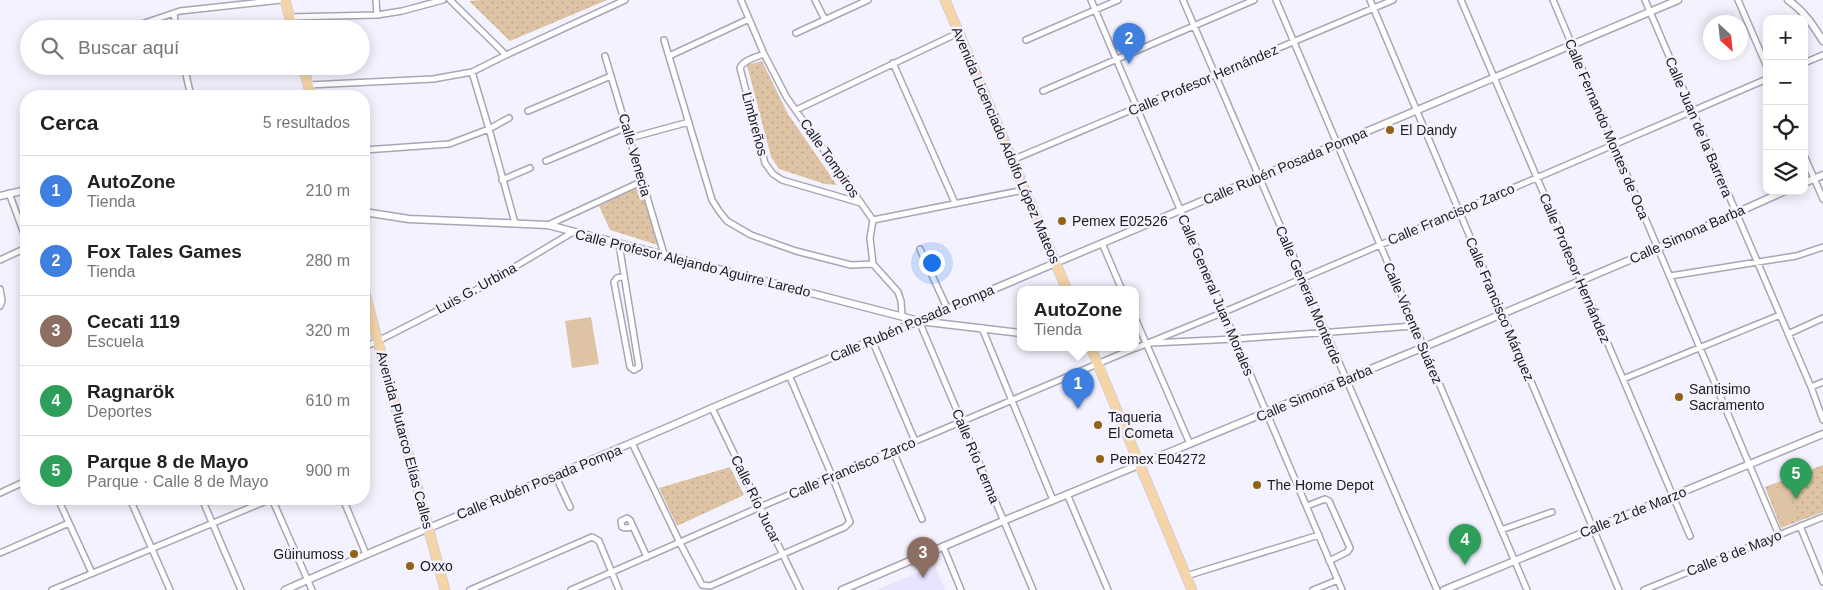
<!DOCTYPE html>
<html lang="es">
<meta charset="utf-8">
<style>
body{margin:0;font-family:Arial,sans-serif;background:#f2f2f2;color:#222}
.controls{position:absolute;right:15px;top:15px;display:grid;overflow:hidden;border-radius:10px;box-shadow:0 2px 12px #0003}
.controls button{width:45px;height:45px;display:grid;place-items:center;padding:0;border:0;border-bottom:1px solid #e0e0e0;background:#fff;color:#222;font:25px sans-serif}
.compass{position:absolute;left:1703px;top:15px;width:45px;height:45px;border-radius:50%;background:#fff;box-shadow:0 2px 12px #0003;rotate:153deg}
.you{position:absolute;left:931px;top:262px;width:18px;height:18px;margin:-12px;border:4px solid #fff;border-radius:50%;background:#1a73e8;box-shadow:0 0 0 8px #1a73e833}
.badge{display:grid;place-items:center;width:32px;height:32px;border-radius:50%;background:#936212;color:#fff;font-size:16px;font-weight:700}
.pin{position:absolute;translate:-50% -41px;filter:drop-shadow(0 1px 2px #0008)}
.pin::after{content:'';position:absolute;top:26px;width:18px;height:15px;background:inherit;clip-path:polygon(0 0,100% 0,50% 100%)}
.popup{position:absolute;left:1017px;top:286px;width:122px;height:65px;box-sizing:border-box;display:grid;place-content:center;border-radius:10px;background:#fff;filter:drop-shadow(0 1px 4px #0005);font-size:16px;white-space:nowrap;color:#767676}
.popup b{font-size:19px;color:#222}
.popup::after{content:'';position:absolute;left:50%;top:100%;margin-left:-10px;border:10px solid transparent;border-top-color:#fff}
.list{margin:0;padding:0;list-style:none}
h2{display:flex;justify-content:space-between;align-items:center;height:65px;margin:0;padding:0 20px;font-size:21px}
h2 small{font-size:16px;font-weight:400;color:#767676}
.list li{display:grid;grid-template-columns:32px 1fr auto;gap:15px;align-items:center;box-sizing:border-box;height:70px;padding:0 20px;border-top:1px solid #e0e0e0}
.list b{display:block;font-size:19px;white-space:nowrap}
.list p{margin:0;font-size:16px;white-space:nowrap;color:#767676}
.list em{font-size:16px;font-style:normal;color:#767676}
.icon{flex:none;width:28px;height:28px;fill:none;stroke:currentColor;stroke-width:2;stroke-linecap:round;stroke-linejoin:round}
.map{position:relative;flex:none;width:1823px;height:590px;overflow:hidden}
.search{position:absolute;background:#fff;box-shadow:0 2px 12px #0003;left:20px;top:20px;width:350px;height:55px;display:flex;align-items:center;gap:12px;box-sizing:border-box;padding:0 18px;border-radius:28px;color:#767676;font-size:19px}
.panel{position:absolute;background:#fff;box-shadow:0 2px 12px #0003;left:20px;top:90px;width:350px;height:415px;border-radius:20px}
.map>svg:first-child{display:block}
.built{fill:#e8e3fe}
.grass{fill:url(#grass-dots)}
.garden{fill:#dec4a4}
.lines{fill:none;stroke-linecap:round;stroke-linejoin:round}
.minor-casing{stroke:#a8a5b7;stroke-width:8}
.tertiary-casing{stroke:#a8a5b7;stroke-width:9}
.primary-casing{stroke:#d2d1d3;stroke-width:11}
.minor{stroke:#fff;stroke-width:5}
.tertiary{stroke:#fff;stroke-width:6}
.primary{stroke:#f5d4a8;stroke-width:9}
.poi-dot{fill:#936212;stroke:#f4f2fe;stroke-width:2}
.labels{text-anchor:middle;stroke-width:5;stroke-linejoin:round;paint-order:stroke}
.street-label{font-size:14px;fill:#1c1b21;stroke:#f4f2fe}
.poi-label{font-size:14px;fill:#1c1b21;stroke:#f4f2fe;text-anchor:start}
</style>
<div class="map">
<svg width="1823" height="590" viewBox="0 0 1823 590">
<defs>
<pattern id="grass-dots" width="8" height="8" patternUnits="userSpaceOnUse" patternTransform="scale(1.25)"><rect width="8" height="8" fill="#dec4a4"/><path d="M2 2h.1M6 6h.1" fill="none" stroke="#bea88d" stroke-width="1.8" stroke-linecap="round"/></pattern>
</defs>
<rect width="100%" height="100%" fill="#f4f2fe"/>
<path class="built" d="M935,566L945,590H876Z"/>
<path class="grass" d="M481,0H607L510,41L469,1Z
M762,61L788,114L837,185L825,184L779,169L771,157L747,65Z
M641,186L658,245L610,230L599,206Z
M1823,465V512L1781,528L1765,487Z
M730,467L744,495L677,526L659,488Z"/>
<path class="garden" d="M591,317L599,364L572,368L565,321Z
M1784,485L1797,517L1783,523L1770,491Z"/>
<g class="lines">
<defs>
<path id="minor" d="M376,0L377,15
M450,0L506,55
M741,0L764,54L787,98L873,220L870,238L873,264L898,292L901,301L902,316
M815,0L825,20
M1091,0L1342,590
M1183,0L1437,590
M1276,0L1527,590
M1370,0L1619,590
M1461,0L1690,536
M1553,0L1779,535
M1645,0L1811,387L1823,420
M1738,0L1767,67
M174,13L176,29
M290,17L377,15L402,11L443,0
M127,29L180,11L281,0
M796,33L868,0
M664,40L712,200L719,211L727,221L751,235L796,251L851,265L873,264
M1026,40L1118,0
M764,54C756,57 743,60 740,68L765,163L773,174L782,180L861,203
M605,56L664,254
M669,56L749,19
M893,63L955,203
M1804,63L1823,55
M121,66V68
M184,66L191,96
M472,72L489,129L515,223
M308,85L433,79L472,72L506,55L625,0
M1043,91L1254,0
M796,110L958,33
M528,111L611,76
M630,138L689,122
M364,150L449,144L489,129L509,118
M1804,155L1823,199
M1012,160L1393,0
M546,161L627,127
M502,180L530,168
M9,193L26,239
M873,220L1024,190
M548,225L643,181
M1102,243L1122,290
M619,244L639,367L634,370L630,367L614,282L617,278L624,276
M920,249L947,308
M0,260L26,248
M1670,276L1796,256L1823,247
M0,306L2,301L0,289
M1136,320L1190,444
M919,321L1033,590
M982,328L1053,500
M1788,334L1823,318
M872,340L915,441
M1151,343L1235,339L1414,326
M364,347L378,341L466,296L573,232
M1136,348L1224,312L1767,79
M1623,379L1780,315
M1811,387L1823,382
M712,408L800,590
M632,443L680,543L702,585L710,586L845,527L850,522L832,476L789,375
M893,451L922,519
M555,475L570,507
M0,493L26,481
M1067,494L1108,590
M58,499L92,573
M130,499L170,590
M202,499L241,590
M272,499L312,590
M343,499L366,554
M1307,506L1325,499L1329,501L1350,548L1347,552L1329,561
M1800,526L1823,582
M633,527L625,528L622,527L621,521L627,518L630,520L647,557
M1501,530L1552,512
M943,546L961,590
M0,553L69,523
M1186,576L1319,535
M52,590L271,499
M470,590L592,537L599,541L619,590
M571,590L760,507L1135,348
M1313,590L1338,580
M1644,590L1823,517"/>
<path id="tertiary" d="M1788,0C1804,11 1813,25 1823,41
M1804,183L1823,175
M0,196L26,190
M364,212L409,219L548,225L919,321L1020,333
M285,590C426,527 570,471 712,408L1678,0
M842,590L1003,521L1424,347L1658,248L1785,191
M1444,590L1823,434"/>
<path id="primary" d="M285,0L293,29
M945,0L1067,290
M303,66L311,96
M364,290L445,590
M1091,348L1192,590"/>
</defs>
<use href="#minor" class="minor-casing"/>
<use href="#tertiary" class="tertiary-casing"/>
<use href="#primary" class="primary-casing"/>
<use href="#minor" class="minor"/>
<use href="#tertiary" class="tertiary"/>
<use href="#primary" class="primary"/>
</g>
<g class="poi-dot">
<circle cx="1390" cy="130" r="5"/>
<circle cx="1062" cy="221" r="5"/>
<circle cx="1679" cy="397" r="5"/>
<circle cx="1098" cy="425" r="5"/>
<circle cx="1100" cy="459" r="5"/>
<circle cx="1257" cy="485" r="5"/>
<circle cx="354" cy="554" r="5"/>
<circle cx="410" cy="566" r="5"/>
</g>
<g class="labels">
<g class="street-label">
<text transform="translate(1203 80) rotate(-23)" y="5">Calle Profesor Hernández</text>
<text transform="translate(755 124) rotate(75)" y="5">Limbreños</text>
<text transform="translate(1699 127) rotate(67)" y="5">Calle Juan de la Barrera</text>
<text transform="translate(1607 129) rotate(67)" y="5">Calle Fernando Montes de Oca</text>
<text transform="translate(1006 145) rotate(67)" y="5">Avenida Licenciado Adolfo López Mateos</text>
<text transform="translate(635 155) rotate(74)" y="5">Calle Venecia</text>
<text transform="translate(830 158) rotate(55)" y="5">Calle Tompiros</text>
<text transform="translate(1285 166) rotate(-23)" y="5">Calle Rubén Posada Pompa</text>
<text transform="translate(1451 214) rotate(-23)" y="5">Calle Francisco Zarco</text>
<text transform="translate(1687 234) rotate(-24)" y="5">Calle Simona Barba</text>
<text transform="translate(693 263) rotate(14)" y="5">Calle Profesor Alejando Aguirre Laredo</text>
<text transform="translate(1575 268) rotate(67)" y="5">Calle Profesor Hernández</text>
<text transform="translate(476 288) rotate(-29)" y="5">Luis G. Urbina</text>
<text transform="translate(1216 295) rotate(67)" y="5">Calle General Juan Morales</text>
<text transform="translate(1309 295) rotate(67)" y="5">Calle General Monterde</text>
<text transform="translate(1500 309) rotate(67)" y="5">Calle Francisco Márquez</text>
<text transform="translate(912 323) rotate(-23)" y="5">Calle Rubén Posada Pompa</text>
<text transform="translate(1413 323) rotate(67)" y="5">Calle Vicente Suárez</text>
<text transform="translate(1314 393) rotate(-23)" y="5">Calle Simona Barba</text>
<text transform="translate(405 440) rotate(75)" y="5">Avenida Plutarco Elías Calles</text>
<text transform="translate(976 456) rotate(67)" y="5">Calle Río Lerma</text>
<text transform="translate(852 468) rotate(-23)" y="5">Calle Francisco Zarco</text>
<text transform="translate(539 482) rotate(-22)" y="5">Calle Rubén Posada Pompa</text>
<text transform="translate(756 499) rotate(64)" y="5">Calle Río Jucar</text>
<text transform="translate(1633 512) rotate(-22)" y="5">Calle 21 de Marzo</text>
<text transform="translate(1734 553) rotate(-22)" y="5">Calle 8 de Mayo</text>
</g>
<g class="poi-label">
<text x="1400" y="135">El Dandy</text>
<text x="1072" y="226">Pemex E02526</text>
<text x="1689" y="394">Santisimo<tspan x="1689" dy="16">Sacramento</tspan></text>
<text x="1108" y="422">Taqueria<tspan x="1108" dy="16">El Cometa</tspan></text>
<text x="1110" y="464">Pemex E04272</text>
<text x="1267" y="490">The Home Depot</text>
<text x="344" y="559" text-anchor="end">Güinumoss</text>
<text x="420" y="571">Oxxo</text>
</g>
</g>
</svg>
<div class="controls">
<button>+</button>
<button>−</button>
<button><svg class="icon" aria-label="locate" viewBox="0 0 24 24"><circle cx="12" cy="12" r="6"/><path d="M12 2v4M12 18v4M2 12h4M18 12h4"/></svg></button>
<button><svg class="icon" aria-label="layers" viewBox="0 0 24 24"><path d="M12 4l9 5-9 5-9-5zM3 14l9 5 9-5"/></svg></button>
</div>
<svg class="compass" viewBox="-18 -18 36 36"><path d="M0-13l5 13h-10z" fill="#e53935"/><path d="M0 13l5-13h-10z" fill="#767676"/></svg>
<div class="you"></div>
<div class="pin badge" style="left:1078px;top:409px;background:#3f7fe0">1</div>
<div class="popup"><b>AutoZone</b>Tienda</div>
<div class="pin badge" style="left:1129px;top:64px;background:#3f7fe0">2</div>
<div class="pin badge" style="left:923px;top:578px;background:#8d6e63">3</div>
<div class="pin badge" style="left:1465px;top:565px;background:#2e9e5b">4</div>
<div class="pin badge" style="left:1796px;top:499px;background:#2e9e5b">5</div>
<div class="search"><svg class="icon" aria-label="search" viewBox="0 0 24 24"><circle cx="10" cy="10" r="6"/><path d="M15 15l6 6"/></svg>Buscar aquí</div>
<section class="panel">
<h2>Cerca<small>5 resultados</small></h2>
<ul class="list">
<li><span class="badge" style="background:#3f7fe0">1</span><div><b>AutoZone</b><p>Tienda</p></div><em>210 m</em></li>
<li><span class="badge" style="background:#3f7fe0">2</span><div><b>Fox Tales Games</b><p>Tienda</p></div><em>280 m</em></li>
<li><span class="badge" style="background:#8d6e63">3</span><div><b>Cecati 119</b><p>Escuela</p></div><em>320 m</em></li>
<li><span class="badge" style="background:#2e9e5b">4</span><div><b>Ragnarök</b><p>Deportes</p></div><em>610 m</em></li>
<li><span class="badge" style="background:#2e9e5b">5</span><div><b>Parque 8 de Mayo</b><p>Parque · Calle 8 de Mayo</p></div><em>900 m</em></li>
</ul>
</section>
</div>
